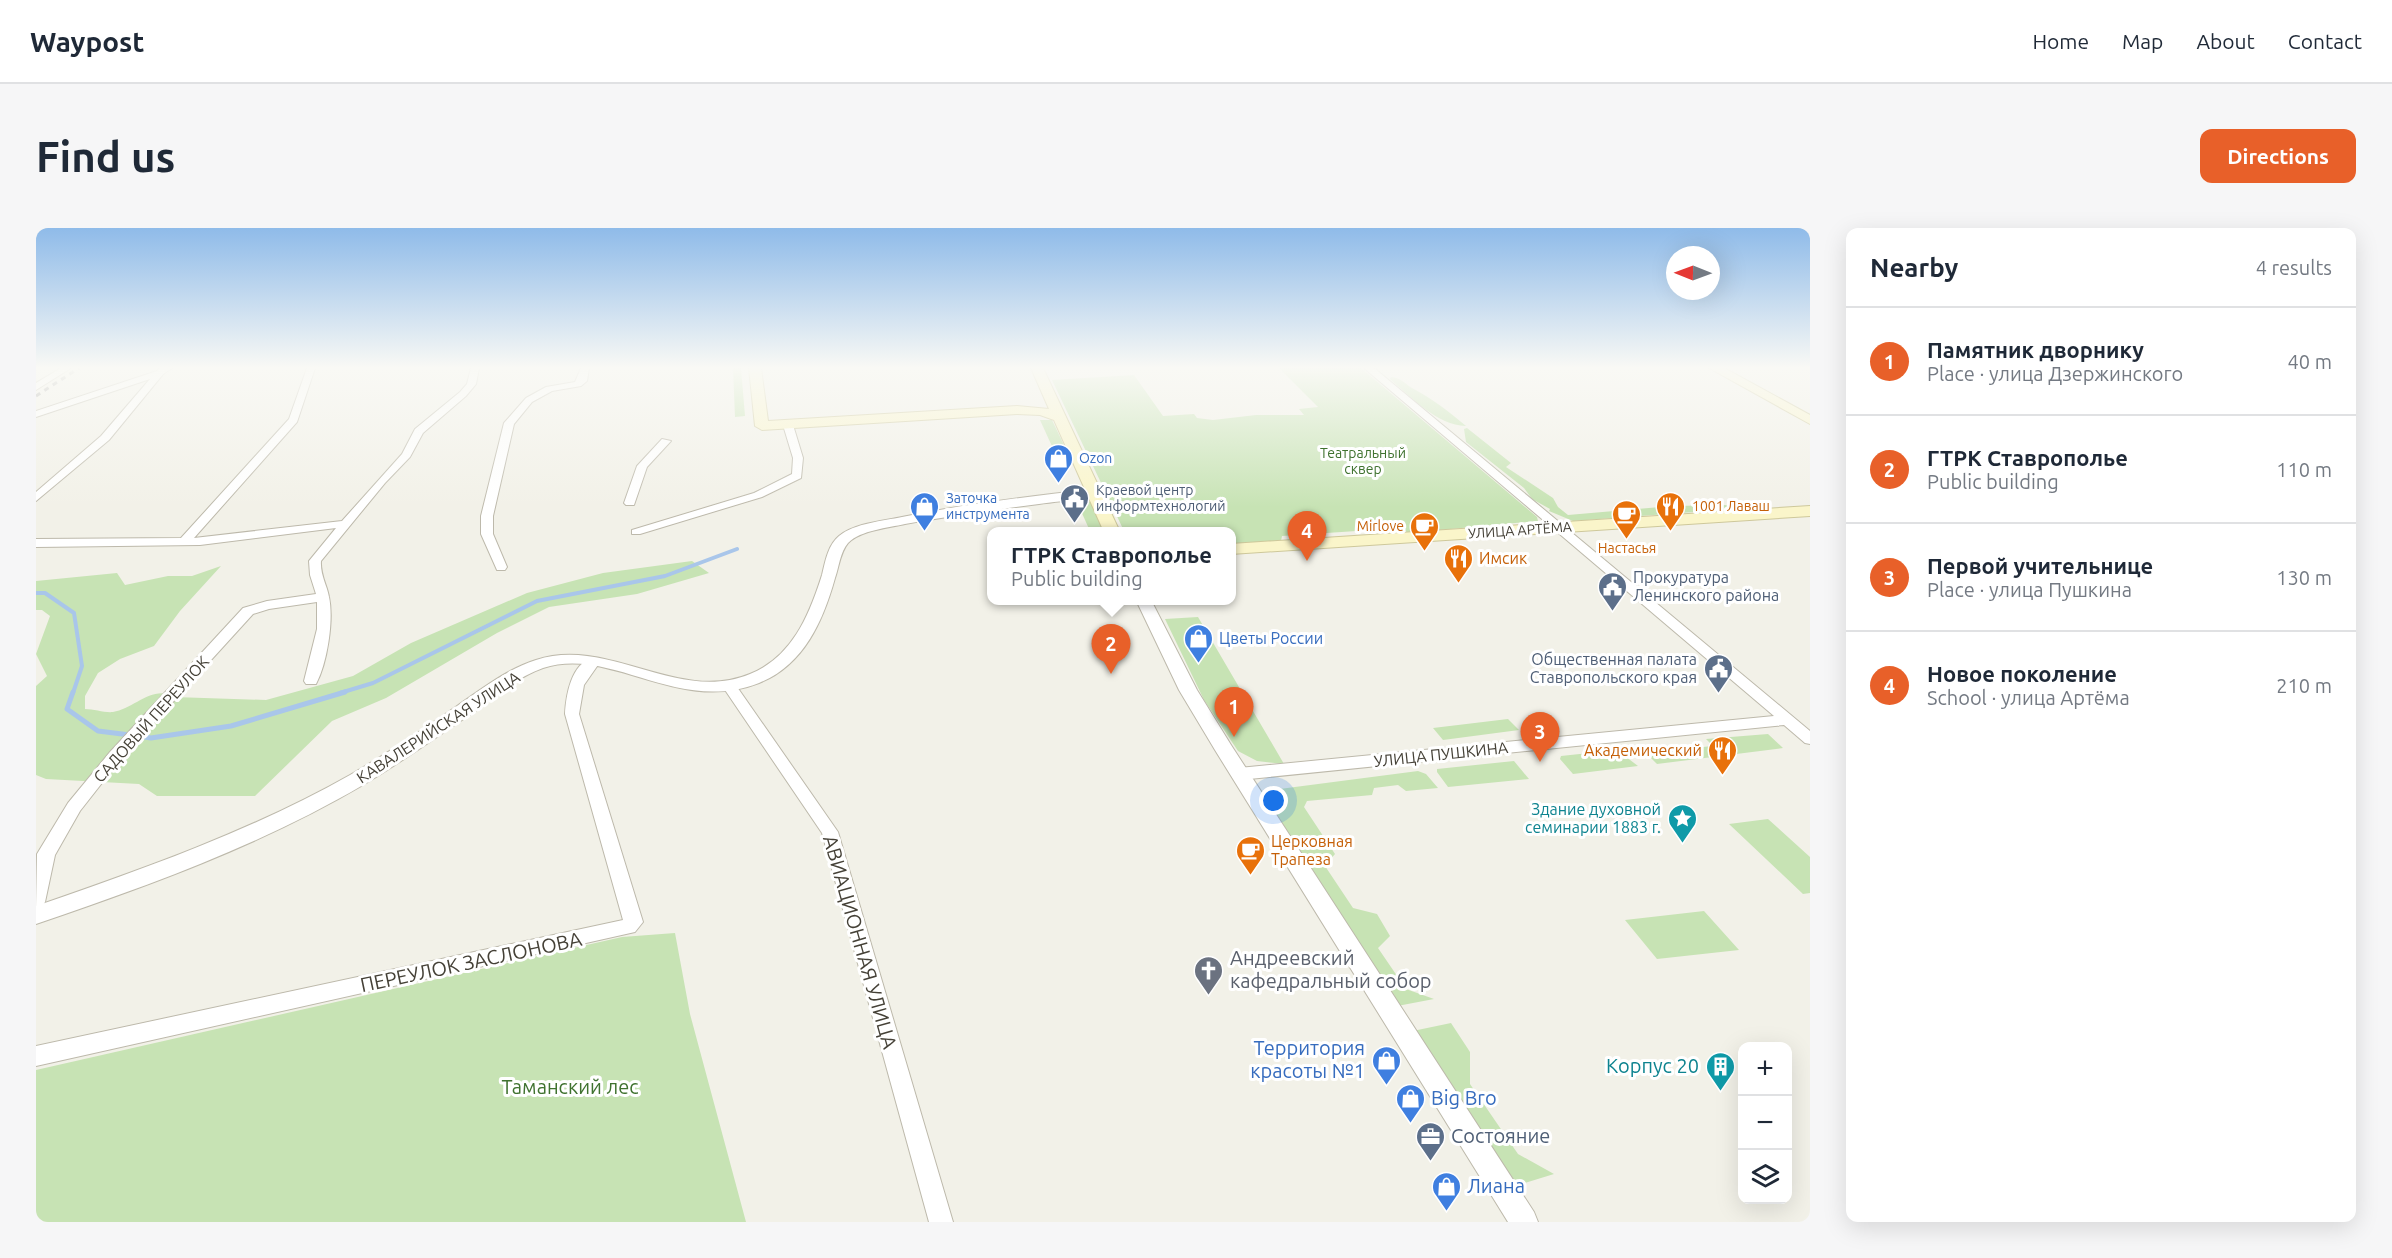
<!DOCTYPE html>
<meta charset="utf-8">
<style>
body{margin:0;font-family:Ubuntu,sans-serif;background:#f6f6f7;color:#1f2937}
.controls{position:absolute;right:18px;bottom:18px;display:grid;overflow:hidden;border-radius:12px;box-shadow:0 6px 24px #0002}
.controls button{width:54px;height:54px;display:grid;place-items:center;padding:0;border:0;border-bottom:2px solid #e0e1e3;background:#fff;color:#1f2937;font:30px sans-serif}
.compass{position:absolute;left:1630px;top:18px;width:54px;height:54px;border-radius:50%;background:#fff;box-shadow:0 6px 24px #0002;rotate:271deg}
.you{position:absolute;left:1238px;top:573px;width:21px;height:21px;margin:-15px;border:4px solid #fff;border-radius:50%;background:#1a73e8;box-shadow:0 0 0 9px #1a73e833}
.badge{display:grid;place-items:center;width:39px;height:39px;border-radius:50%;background:#e86029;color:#fff;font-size:20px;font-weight:700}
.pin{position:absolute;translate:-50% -50px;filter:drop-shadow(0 2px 3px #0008)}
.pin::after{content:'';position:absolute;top:32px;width:21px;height:18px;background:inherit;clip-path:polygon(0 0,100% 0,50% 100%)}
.popup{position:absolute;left:951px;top:299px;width:249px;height:78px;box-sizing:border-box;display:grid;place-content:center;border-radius:12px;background:#fff;filter:drop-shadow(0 2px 4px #0005);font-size:20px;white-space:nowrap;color:#747a83}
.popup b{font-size:22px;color:#1f2937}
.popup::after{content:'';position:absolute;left:50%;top:100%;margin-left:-12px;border:12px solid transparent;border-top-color:#fff}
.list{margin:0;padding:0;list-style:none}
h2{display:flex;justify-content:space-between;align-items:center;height:78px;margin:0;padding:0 24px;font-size:26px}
h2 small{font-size:20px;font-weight:400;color:#747a83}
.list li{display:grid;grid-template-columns:39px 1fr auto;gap:18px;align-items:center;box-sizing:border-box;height:108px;padding:0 24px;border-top:2px solid #e0e1e3}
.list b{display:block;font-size:22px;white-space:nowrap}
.list p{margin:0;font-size:20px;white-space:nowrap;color:#747a83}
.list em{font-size:20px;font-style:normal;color:#747a83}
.icon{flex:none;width:33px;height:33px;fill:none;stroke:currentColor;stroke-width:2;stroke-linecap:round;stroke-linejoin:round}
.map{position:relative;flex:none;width:1774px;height:994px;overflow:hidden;border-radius:12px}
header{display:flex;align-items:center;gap:36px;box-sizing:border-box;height:84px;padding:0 30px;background:#fff;border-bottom:2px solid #e0e1e3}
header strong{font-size:28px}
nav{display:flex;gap:33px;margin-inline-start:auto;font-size:21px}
.intro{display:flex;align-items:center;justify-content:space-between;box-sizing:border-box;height:144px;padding:0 36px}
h1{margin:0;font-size:42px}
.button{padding:15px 27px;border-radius:12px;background:#e86029;color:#fff;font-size:21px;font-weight:700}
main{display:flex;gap:36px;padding:0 36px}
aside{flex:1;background:#fff;border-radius:12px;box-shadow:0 6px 24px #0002}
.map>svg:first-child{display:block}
.green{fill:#c7e3b4}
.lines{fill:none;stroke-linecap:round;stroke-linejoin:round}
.stream-far1{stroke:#a9c6ea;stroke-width:4}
.stream{stroke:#a9c6ea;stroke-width:5}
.minor-casing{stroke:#bdb9ab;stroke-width:2}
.tertiary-casing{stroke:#bdb9ab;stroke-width:2}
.secondary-casing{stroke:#cec89b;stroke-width:2}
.minor{fill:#fff;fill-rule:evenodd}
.tertiary{fill:#fff;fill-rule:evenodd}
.secondary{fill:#faf5ca;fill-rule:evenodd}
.rail{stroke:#969696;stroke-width:3;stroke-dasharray:5 5;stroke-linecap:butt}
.labels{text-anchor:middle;stroke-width:6;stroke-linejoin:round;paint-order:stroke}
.far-park-label{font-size:14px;fill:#3f722f;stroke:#fff}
.far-shop-label{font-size:14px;fill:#366cbe;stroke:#fff;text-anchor:start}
.far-service-label{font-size:14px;fill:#4e5e75;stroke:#fff;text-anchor:start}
.far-food-label{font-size:14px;fill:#c56008;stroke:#fff;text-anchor:start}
.far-street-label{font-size:14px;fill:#454137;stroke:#fff}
.food-label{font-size:16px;fill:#c56008;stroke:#fff;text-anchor:start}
.service-label{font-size:16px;fill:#4e5e75;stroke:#fff;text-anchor:start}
.shop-label{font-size:16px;fill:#366cbe;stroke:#fff;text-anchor:start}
.street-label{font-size:16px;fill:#454137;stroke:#fff}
.culture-label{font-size:16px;fill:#0d838f;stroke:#fff;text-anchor:end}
.near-street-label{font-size:20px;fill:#454137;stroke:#fff}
.near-worship-label{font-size:20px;fill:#5b616d;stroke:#fff;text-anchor:start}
.near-shop-label{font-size:20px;fill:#366cbe;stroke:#fff;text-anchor:start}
.near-culture-label{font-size:20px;fill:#0d838f;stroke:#fff;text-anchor:end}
.near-park-label{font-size:20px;fill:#3f722f;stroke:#fff}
.near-service-label{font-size:20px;fill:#4e5e75;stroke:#fff;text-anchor:start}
</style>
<header>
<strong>Waypost</strong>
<nav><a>Home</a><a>Map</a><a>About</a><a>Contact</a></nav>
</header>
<div class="intro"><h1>Find us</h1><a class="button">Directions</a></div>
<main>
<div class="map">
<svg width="1774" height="994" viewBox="0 0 1774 994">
<rect width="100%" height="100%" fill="#f2f1e8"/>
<path class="green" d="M697,140H705L709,188L699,189Z
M1243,140H1325L1501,289L1502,293L1372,305L1365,300L1246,308L1245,313L1195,317V304L1088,303L1016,152L1098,147L1127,188L1158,186L1161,190L1177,192L1220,187H1268L1263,181L1282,179Z
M1355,149C1365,150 1368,155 1376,160C1397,171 1412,183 1430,198C1401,197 1376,170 1354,151Z
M1004,192H1016L1037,236L1025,238Z
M1431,200L1475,235L1470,239L1517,270L1522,279L1532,287L1636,278L1693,277L1698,281L1537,293L1513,283L1514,281L1496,271L1488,260L1430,214L1428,201Z
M1040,272L1054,274L1068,303H1054Z
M656,333L673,345L601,366L513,379L461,405L350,470L296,493L219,568H121L103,556L10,551L0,547V458L11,448L0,426L14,388L6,382H0V353L81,345L89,357L132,348H156L185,338L144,383L118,418L84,431L62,445L49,468V481C58,481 69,485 77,484C98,481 117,456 138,469L230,472L317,448L375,415L491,365L567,345Z
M1162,389L1248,536L1221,533L1202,523L1168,472L1129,391Z
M1472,491L1483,502L1407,512L1397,500Z
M1732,506L1747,520L1621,536L1608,523V520L1647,516L1657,520L1677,518L1670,511Z
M1581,522L1602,538L1537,546L1524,531L1525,528Z
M1478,533L1493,551L1412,559L1401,544V541Z
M1382,543L1390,546L1402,560L1370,563L1362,557L1338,560L1336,567L1271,573L1268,579L1299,626L1289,638L1317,680L1341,686L1354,708L1342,720L1370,761L1398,771L1356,779L1220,564Z
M1732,591L1774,629V665L1767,666L1693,596Z
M1668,683L1703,722L1621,731L1589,692Z
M639,705L654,786L710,994H0V842L586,709Z
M1415,795L1434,824V856L1482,926L1518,946L1472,960L1372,804Z"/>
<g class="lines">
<path class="stream-far1" d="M0,365H9L38,385L46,438L37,465
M304,465L337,455L501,373L629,348L701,321"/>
<path class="stream" d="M37,464L31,481L62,503L94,507
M102,508L115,510L195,498L309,464"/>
<defs>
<path id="minor" d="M25,140H35L0,162V155Z
M271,140H279L261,194L158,310L306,293L366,226L379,201L424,164L431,156L435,140H443L440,156L430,168L387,205L374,229L349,255L285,333C284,347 291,357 293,369C298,392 291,436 280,456H270L268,453L281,401V374L233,381L217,386L84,532L44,583L19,627L9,674L6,679L0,681L1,626L32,575L74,524L207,380L231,373L280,366L274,347L273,333L300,300L164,317L0,319V311L145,310L253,191Z
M545,140H553L551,153L545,158L516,163L496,174L478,196L457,288V306L471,339L469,342H461L445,306V288L468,195L490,170L510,159L539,154Z
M1328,140H1338L1774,503V516L1769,515L1748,497L1203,552L1197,550L1195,546L1197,542L1203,540L1738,488Z
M121,143L128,145L73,212L0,273V264L65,208L114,151L0,189V183Z
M752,194L757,197L767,230L765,250L726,269L604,306H596V302L718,265L756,246L757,230L747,197Z
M626,211L635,213L611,239L598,277H590L588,275L601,238Z
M557,430L564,434L548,457L543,486L607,694L599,704L0,838V818L587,692L529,486C530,468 535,435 557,430Z
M694,454L699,456L802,604L917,994H893L786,605L687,459Z"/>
<path id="tertiary" d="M124,140H136L124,148L119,145Z
M1059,261L1066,265L1064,268C1044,272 1023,273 1003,276C958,282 914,288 869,296C852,300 825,302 812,315C804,324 803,339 799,350C787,393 768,437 723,455C641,487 576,418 507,440C481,449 458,470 435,486C399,510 364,535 327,557C225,617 112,658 0,696V678C107,641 215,603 314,547C351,526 386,502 421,478C446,461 471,441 500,432C572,408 642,476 714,446C756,429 773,388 786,347C789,334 792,317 803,308C819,295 847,293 866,289C930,276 995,268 1059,261Z
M1100,372H1115L1161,462L1195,517L1498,984L1502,994H1472L1179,522L1143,462Z"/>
<path id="secondary" d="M713,140H725L732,193L981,178L1013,181L995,140H1007L1084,304H1068L1018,192L1004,187L981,186L726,202L719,198Z
M1673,140H1688L1774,187V196Z
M1774,278V288L1195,326V316Z"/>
</defs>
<use href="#minor" class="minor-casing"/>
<use href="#tertiary" class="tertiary-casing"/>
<use href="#secondary" class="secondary-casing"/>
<use href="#minor" class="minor"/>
<use href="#tertiary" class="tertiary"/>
<use href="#secondary" class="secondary"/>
<path class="rail" d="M0,168L43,140"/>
</g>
<linearGradient id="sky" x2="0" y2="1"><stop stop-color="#8fbbe9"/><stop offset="0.5" stop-color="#f9f9f5"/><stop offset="1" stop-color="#f9f9f5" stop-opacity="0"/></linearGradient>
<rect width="1774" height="279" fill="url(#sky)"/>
<defs>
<symbol id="shop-pin" viewBox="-11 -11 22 30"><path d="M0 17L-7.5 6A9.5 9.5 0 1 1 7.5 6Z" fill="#3f7fe0" stroke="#fff"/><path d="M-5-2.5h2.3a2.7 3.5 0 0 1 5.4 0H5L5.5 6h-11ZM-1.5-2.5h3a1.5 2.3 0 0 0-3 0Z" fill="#fff"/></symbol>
<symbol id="civic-pin" viewBox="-11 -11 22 30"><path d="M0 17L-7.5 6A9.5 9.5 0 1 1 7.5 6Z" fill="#5c6f8a" stroke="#fff"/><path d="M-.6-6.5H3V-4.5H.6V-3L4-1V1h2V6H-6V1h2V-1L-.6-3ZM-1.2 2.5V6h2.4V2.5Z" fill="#fff"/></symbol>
<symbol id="restaurant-pin" viewBox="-11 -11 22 30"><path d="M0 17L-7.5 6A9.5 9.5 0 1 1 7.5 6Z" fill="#e8710a" stroke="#fff"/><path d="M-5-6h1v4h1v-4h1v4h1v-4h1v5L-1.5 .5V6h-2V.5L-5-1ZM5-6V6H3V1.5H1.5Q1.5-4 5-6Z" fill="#fff"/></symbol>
<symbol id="cafe-pin" viewBox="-11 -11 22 30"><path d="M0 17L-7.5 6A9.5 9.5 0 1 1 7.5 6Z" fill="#e8710a" stroke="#fff"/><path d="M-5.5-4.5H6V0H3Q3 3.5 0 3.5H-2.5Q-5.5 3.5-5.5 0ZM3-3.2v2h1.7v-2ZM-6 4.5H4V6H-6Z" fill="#fff"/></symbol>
<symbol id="sight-pin" viewBox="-11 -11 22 30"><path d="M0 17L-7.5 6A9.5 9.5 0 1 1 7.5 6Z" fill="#0f9aa8" stroke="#fff"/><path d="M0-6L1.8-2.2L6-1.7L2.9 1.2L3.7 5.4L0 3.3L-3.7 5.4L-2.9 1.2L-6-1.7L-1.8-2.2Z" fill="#fff"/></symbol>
<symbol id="church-pin" viewBox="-11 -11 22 30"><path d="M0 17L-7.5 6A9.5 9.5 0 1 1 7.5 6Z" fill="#6b7280" stroke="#fff"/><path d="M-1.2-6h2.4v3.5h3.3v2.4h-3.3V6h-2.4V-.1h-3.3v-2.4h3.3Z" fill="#fff"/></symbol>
<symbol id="building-pin" viewBox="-11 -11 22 30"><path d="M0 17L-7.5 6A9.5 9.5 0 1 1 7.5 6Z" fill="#0f9aa8" stroke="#fff"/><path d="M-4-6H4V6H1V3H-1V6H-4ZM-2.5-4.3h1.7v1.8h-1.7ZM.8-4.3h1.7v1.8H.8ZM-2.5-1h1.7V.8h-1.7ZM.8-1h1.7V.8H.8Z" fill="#fff"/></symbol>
<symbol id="office-pin" viewBox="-11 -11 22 30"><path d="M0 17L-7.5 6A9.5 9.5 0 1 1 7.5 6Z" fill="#5c6f8a" stroke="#fff"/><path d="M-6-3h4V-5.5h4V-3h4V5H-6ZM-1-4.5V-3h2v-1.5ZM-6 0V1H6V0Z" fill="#fff"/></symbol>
</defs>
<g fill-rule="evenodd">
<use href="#shop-pin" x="1006" y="214" width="33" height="45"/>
<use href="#civic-pin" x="1022" y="254" width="33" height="45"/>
<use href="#shop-pin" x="872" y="262" width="33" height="45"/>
<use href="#restaurant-pin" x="1618" y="262" width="33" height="45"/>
<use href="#cafe-pin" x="1574" y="270" width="33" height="45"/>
<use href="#cafe-pin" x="1372" y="282" width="33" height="45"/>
<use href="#restaurant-pin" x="1406" y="314" width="33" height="45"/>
<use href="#civic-pin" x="1560" y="342" width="33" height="45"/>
<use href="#shop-pin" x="1146" y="394" width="33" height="45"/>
<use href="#civic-pin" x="1666" y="424" width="33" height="45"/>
<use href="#restaurant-pin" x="1670" y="506" width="33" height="45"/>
<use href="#sight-pin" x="1630" y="574" width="33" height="45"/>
<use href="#cafe-pin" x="1198" y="606" width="33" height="45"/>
<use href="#church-pin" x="1156" y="726" width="33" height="45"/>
<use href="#shop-pin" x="1334" y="816" width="33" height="45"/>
<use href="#building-pin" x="1668" y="822" width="33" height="45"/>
<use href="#shop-pin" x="1358" y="854" width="33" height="45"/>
<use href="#office-pin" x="1378" y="892" width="33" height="45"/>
<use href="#shop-pin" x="1394" y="942" width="33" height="45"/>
</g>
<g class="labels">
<g class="far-park-label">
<text x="1327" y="230">Театральный<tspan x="1327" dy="16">сквер</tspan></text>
</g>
<g class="far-shop-label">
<text x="1043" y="235">Ozon</text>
<text x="910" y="275">Заточка<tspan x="910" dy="16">инструмента</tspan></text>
</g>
<g class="far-service-label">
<text x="1060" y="267">Краевой центр<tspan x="1060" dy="16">информтехнологий</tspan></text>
</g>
<g class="far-food-label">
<text x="1656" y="283">1001 Лаваш</text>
<text x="1368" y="303" text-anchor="end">Mirlove</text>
<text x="1591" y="325" text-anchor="middle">Настасья</text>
</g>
<g class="far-street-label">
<text transform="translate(1484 302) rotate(-4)" y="5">УЛИЦА АРТЁМА</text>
</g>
<g class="food-label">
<text x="1443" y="336">Имсик</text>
<text x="1666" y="528" text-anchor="end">Академический</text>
<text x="1235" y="619">Церковная<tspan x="1235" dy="18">Трапеза</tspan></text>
</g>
<g class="service-label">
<text x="1597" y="355">Прокуратура<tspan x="1597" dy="18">Ленинского района</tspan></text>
<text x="1661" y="437" text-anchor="end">Общественная палата<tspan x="1661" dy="18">Ставропольского края</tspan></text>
</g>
<g class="shop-label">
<text x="1183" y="416">Цветы России</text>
</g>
<g class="street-label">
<text transform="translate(115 491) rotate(-48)" y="6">САДОВЫЙ ПЕРЕУЛОК</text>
<text transform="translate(402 499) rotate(-33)" y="6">КАВАЛЕРИЙСКАЯ УЛИЦА</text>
<text transform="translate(1405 526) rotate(-6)" y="6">УЛИЦА ПУШКИНА</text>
</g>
<g class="culture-label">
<text x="1625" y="587">Здание духовной<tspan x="1625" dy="18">семинарии 1883 г.</tspan></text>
</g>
<g class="near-street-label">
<text transform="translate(824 714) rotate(74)" y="7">АВИАЦИОННАЯ УЛИЦА</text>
<text transform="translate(435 734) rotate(-12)" y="7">ПЕРЕУЛОК ЗАСЛОНОВА</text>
</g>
<g class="near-worship-label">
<text x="1194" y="737">Андреевский<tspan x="1194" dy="23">кафедральный собор</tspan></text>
</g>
<g class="near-shop-label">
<text x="1329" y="827" text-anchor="end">Территория<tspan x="1329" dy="23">красоты №1</tspan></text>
<text x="1395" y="877">Big Bro</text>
<text x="1431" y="965">Лиана</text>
</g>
<g class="near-culture-label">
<text x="1663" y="845">Корпус 20</text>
</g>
<g class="near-park-label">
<text x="534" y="866">Таманский лес</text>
</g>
<g class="near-service-label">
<text x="1415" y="915">Состояние</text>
</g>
</g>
</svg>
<div class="controls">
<button>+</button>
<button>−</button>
<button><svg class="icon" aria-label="layers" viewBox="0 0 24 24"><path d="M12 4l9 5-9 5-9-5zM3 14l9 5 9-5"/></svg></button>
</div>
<svg class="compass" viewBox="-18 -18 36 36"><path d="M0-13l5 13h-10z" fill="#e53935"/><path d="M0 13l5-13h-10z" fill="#747a83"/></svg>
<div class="you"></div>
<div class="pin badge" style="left:1198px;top:509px">1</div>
<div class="pin badge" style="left:1075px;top:446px">2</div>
<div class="popup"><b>ГТРК Ставрополье</b>Public building</div>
<div class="pin badge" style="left:1504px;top:534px">3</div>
<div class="pin badge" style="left:1271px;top:333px">4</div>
</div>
<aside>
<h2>Nearby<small>4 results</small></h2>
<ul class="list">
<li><span class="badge">1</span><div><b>Памятник дворнику</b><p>Place · улица Дзержинского</p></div><em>40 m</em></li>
<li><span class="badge">2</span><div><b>ГТРК Ставрополье</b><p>Public building</p></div><em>110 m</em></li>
<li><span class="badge">3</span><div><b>Первой учительнице</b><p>Place · улица Пушкина</p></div><em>130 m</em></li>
<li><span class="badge">4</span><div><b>Новое поколение</b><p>School · улица Артёма</p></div><em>210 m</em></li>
</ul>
</aside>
</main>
